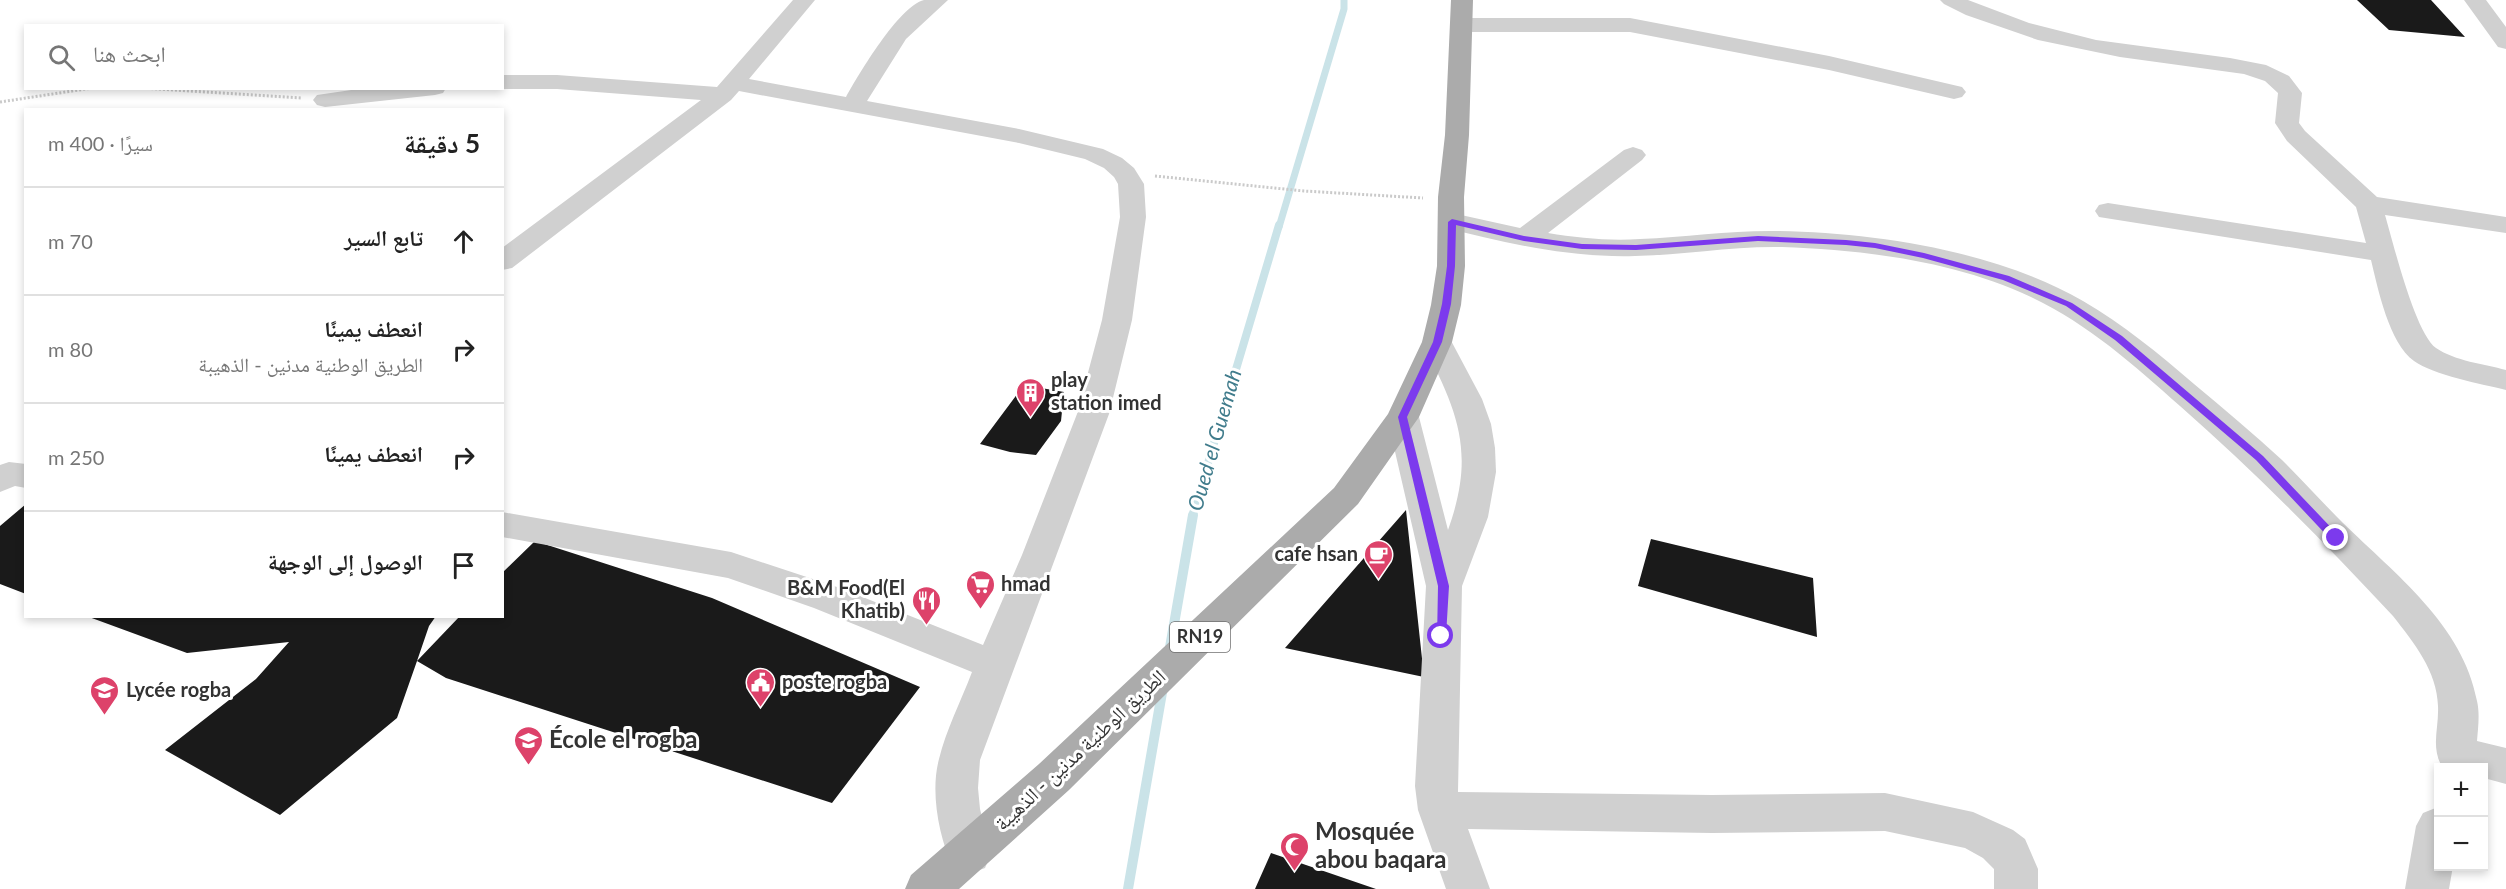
<!DOCTYPE html>
<html lang="ar">
<meta charset="utf-8">
<style>
body{margin:0;font-family:Lato,"Noto Naskh Arabic",sans-serif;background:#f2f2f2;color:#222;direction:rtl}
.controls{position:absolute;right:18px;bottom:18px;display:grid;overflow:hidden;border-radius:0px;box-shadow:0 3px 9px #0003}
.controls button{width:54px;height:54px;display:grid;place-items:center;padding:0;border:0;border-bottom:2px solid #e0e0e0;background:#fff;color:#222;font:30px sans-serif}
.stop{position:absolute;width:18px;height:18px;margin:-14px;border:4px solid #7c3aed;border-radius:50%;background:#fff}
.stop.end{background:#7c3aed;border-color:#fff;box-shadow:0 2px 6px #0008}
.list{margin:0;padding:0;list-style:none}
h2{display:flex;justify-content:space-between;align-items:center;height:78px;margin:0;padding:0 24px;font-size:26px}
h2 small{font-size:20px;font-weight:400;color:#767676}
.list li{display:grid;grid-template-columns:39px 1fr auto;gap:18px;align-items:center;box-sizing:border-box;height:108px;padding:0 24px;border-top:2px solid #e0e0e0}
.list b{display:block;font-size:22px;white-space:nowrap}
.list p{margin:0;font-size:20px;white-space:nowrap;color:#767676}
.list em{font-size:20px;font-style:normal;color:#767676}
.icon{flex:none;width:33px;height:33px;fill:none;stroke:currentColor;stroke-width:2;stroke-linecap:round;stroke-linejoin:round}
.map{position:relative;flex:none;width:2506px;height:889px;overflow:hidden;direction:ltr}
.search{position:absolute;background:#fff;box-shadow:0 3px 9px #0003;left:24px;top:24px;width:480px;height:66px;display:flex;align-items:center;gap:15px;box-sizing:border-box;padding:0 21px;border-radius:0px;color:#767676;font-size:22px}
.panel{position:absolute;background:#fff;box-shadow:0 3px 9px #0003;left:24px;top:108px;width:480px;height:510px;border-radius:0px;direction:rtl}
.map>svg:first-child{display:block}
.lines{fill:none;stroke-linecap:round;stroke-linejoin:round}
.stream-far2{stroke:#cae3e8;stroke-width:7}
.stream-far1{stroke:#cae3e8;stroke-width:8}
.stream{stroke:#cae3e8;stroke-width:10}
.building{fill:#1a1a1a}
.path{stroke:#cacaca;stroke-width:3;stroke-dasharray:2 2;stroke-linecap:butt}
.minor{fill:#d0d0d0;fill-rule:evenodd}
.major{fill:#ababab;fill-rule:evenodd}
.route{fill:#7c3aed}
.labels{text-anchor:middle;stroke-width:6;stroke-linejoin:round;paint-order:stroke}
.shield{fill:#fff;stroke:#707070;stroke-width:1.5}
.shield-label{font-size:18px;font-weight:bold;fill:#333}
.poi-label{font-size:20px;font-weight:bold;fill:#333;stroke:#fff;text-anchor:start}
.street-label{font-size:20px;fill:#333;stroke:#fff}
.water-label{font-size:21px;font-style:italic;fill:#407c8c;stroke:#fff}
.near-poi-label{font-size:24px;font-weight:bold;fill:#333;stroke:#fff;text-anchor:start}
</style>
<div class="map">
<svg width="2506" height="889" viewBox="0 0 2506 889">
<rect width="100%" height="100%" fill="#fff"/>
<g class="lines">
<path class="stream-far2" d="M1279,227L1344,9V0"/>
<path class="stream-far1" d="M1192,517L1279,225"/>
<path class="stream" d="M1169,653L1193,515
M1128,889L1163,687"/>
</g>
<path class="building" d="M2357,0H2431L2465,37L2389,30Z
M1024,385L1064,392L1061,421L1036,455L1010,452L980,444Z
M26,504V594L0,584V526Z
M1406,510L1424,677L1285,648Z
M1651,539L1813,578L1817,637L1638,586Z
M535,541L712,598L920,687L832,803L446,678L417,661L397,718L280,815L165,750L256,679L289,642L187,653L89,617L436,616L429,626L417,661L460,616H502V573Z
M1271,853L1376,889H1255Z"/>
<g class="lines">
<path class="path" d="M143,88L301,98
M0,102L92,88
M1155,176L1304,191L1423,198"/>
<path class="minor" d="M793,0H815L749,79L846,97C859,74 899,6 924,0C931,0 940,0 948,0L906,39L867,101L1019,129L1103,149L1122,158L1134,168L1144,184L1146,217L1132,320L1109,414L980,760L978,788L980,809L991,854L985,868L969,874L953,868C939,837 930,792 939,759C946,730 961,701 972,672L814,608L728,578L502,537V512L731,552L840,588L983,645L1022,555L1077,414L1102,320L1120,217L1118,184L1114,177L1104,168L1085,159L1019,143L739,91L731,100L512,268L502,270V248L701,100L557,89H502L500,88H502V75H557L717,87Z
M1940,0H1968L2029,23L2096,40L2230,58L2266,65L2289,76L2302,93L2299,123L2305,131L2377,197L2506,217V233L2385,215C2393,242 2415,333 2436,348C2455,361 2484,364 2506,370V390C2482,384 2433,375 2414,361C2389,343 2378,289 2371,260L2099,217L2095,211L2099,205L2108,203L2366,243L2356,207L2287,141L2275,123L2278,93L2265,81L2244,74L2120,57L2038,40L1966,15L1944,4Z
M2464,0H2486L2506,27V49L2498,47Z
M1461,18H1630L1829,56L1962,87L1966,92L1962,97L1954,99L1829,70L1630,32H1461L1453,30L1450,25L1453,20Z
M365,88H446L443,93L435,95L325,107L317,105L313,100L317,95Z
M1633,147L1642,150L1646,155L1642,160L1548,233C1578,238 1609,241 1640,239C1687,237 1733,230 1779,231C1878,233 1996,251 2083,301C2123,324 2159,354 2194,384C2224,409 2254,434 2282,460C2303,481 2322,502 2343,523C2395,574 2463,625 2477,701C2480,714 2478,728 2477,741L2506,748V784L2484,778V768H2448L2441,765C2431,745 2439,728 2438,706C2437,671 2414,643 2393,616C2325,543 2255,472 2180,406C2134,365 2088,324 2031,297C1955,261 1865,250 1782,247C1733,246 1684,255 1635,256C1569,258 1506,243 1442,227L1438,221L1442,215L1452,213L1520,228L1624,150Z
M1437,333L1448,335L1482,399L1491,424L1495,448L1496,472L1488,517L1462,586L1458,792L1712,795L1885,793L1973,812L2013,830L2025,839L2038,869V889H1994V869L1983,858L1965,848L1885,831L1712,833L1468,829L1490,889H1446L1418,810L1415,786L1426,586L1387,417L1392,410L1403,406L1414,410L1419,417L1448,530C1476,452 1458,412 1422,342L1426,335Z
M9,462L26,464V488L15,486L0,492V465Z
M2438,807V866H2453L2449,889H2405L2416,826L2423,813Z"/>
<path class="major" d="M1451,0H1473L1469,135L1464,197L1465,266L1461,305L1452,342L1419,417L1358,504L1069,790L959,889H905L911,875L1039,764L1334,488L1388,414L1422,342L1431,305L1437,266L1438,197L1445,135Z"/>
</g>
<path class="route" d="M1452,219L1524,236L1582,244L1636,245L1758,236L1846,240L1875,243L1924,253L2009,276L2072,303L2122,336L2263,456L2341,538L2336,542L2332,541L2256,460L2115,340L2066,306L2003,280L1923,258L1875,248L1846,245L1758,241L1636,250L1582,249L1524,241L1456,225L1455,266L1451,304L1442,342L1407,417L1449,586L1446,636L1441,640L1437,639L1438,586L1398,417L1433,342L1442,304L1447,266L1448,222Z"/>
<defs>
<symbol id="building-pin" viewBox="-11 -11 22 30"><path d="M0 17L-7.5 6A9.5 9.5 0 1 1 7.5 6Z" fill="#dd426a" stroke="#fff"/><path d="M-4-6H4V6H1V3H-1V6H-4ZM-2.5-4.3h1.7v1.8h-1.7ZM.8-4.3h1.7v1.8H.8ZM-2.5-1h1.7V.8h-1.7ZM.8-1h1.7V.8H.8Z" fill="#fff"/></symbol>
<symbol id="cafe-pin" viewBox="-11 -11 22 30"><path d="M0 17L-7.5 6A9.5 9.5 0 1 1 7.5 6Z" fill="#dd426a" stroke="#fff"/><path d="M-5.5-4.5H6V0H3Q3 3.5 0 3.5H-2.5Q-5.5 3.5-5.5 0ZM3-3.2v2h1.7v-2ZM-6 4.5H4V6H-6Z" fill="#fff"/></symbol>
<symbol id="supermarket-pin" viewBox="-11 -11 22 30"><path d="M0 17L-7.5 6A9.5 9.5 0 1 1 7.5 6Z" fill="#dd426a" stroke="#fff"/><path d="M-6-5.5h2.5l.6 2H6L4.5 2H-2.5L-4.4-4H-6ZM-1.5 3.2a1.3 1.3 0 1 0 .1 0ZM3 3.2a1.3 1.3 0 1 0 .1 0Z" fill="#fff"/></symbol>
<symbol id="restaurant-pin" viewBox="-11 -11 22 30"><path d="M0 17L-7.5 6A9.5 9.5 0 1 1 7.5 6Z" fill="#dd426a" stroke="#fff"/><path d="M-5-6h1v4h1v-4h1v4h1v-4h1v5L-1.5 .5V6h-2V.5L-5-1ZM5-6V6H3V1.5H1.5Q1.5-4 5-6Z" fill="#fff"/></symbol>
<symbol id="civic-pin" viewBox="-11 -11 22 30"><path d="M0 17L-7.5 6A9.5 9.5 0 1 1 7.5 6Z" fill="#dd426a" stroke="#fff"/><path d="M-.6-6.5H3V-4.5H.6V-3L4-1V1h2V6H-6V1h2V-1L-.6-3ZM-1.2 2.5V6h2.4V2.5Z" fill="#fff"/></symbol>
<symbol id="university-pin" viewBox="-11 -11 22 30"><path d="M0 17L-7.5 6A9.5 9.5 0 1 1 7.5 6Z" fill="#dd426a" stroke="#fff"/><path d="M0-5L7-2L0 1L-7-2ZM-4 1L0 2.5L4 1V4Q0 6-4 4Z" fill="#fff"/></symbol>
<symbol id="school-pin" viewBox="-11 -11 22 30"><path d="M0 17L-7.5 6A9.5 9.5 0 1 1 7.5 6Z" fill="#dd426a" stroke="#fff"/><path d="M0-5L7-2L0 1L-7-2ZM-4 1L0 2.5L4 1V4Q0 6-4 4Z" fill="#fff"/></symbol>
<symbol id="mosque-pin" viewBox="-11 -11 22 30"><path d="M0 17L-7.5 6A9.5 9.5 0 1 1 7.5 6Z" fill="#dd426a" stroke="#fff"/><path d="M3.5-4.9A6 6 0 1 0 3.5 4.9A5 5 0 1 1 3.5-4.9Z" fill="#fff"/></symbol>
</defs>
<g fill-rule="evenodd">
<use href="#building-pin" x="1014" y="376" width="33" height="45"/>
<use href="#cafe-pin" x="1362" y="538" width="33" height="45"/>
<use href="#supermarket-pin" x="964" y="568" width="33" height="45"/>
<use href="#restaurant-pin" x="910" y="584" width="33" height="45"/>
<use href="#civic-pin" x="744" y="666" width="33" height="45"/>
<use href="#university-pin" x="88" y="674" width="33" height="45"/>
<use href="#school-pin" x="512" y="724" width="33" height="45"/>
<use href="#mosque-pin" x="1278" y="830" width="33" height="45"/>
</g>
<g class="labels">
<rect class="shield" x="1170" y="622" width="60" height="30" rx="4.5"/>
<g class="shield-label">
<text x="1200" y="643">RN19</text>
</g>
<g class="poi-label">
<text x="1051" y="387">play<tspan x="1051" dy="23">station imed</tspan></text>
<text x="1358" y="561" text-anchor="end">cafe hsan</text>
<text x="1001" y="591">hmad</text>
<text x="905" y="595" text-anchor="end">B&amp;M Food(El<tspan x="905" dy="23">Khatib)</tspan></text>
<text x="782" y="689">poste rogba</text>
<text x="126" y="697">Lycée rogba</text>
</g>
<g class="street-label">
<text transform="translate(1080 750) rotate(-43)" y="7">الطريق الوطنية مدنين - الذهيبة</text>
</g>
<g class="water-label">
<text transform="translate(1215 440) rotate(-74)" y="7">Oued el Guemah</text>
</g>
<g class="near-poi-label">
<text x="549" y="748">École el rogba</text>
<text x="1315" y="840">Mosquée<tspan x="1315" dy="28">abou baqara</tspan></text>
</g>
</g>
</svg>
<div class="controls">
<button>+</button>
<button>−</button>
</div>
<div class="stop" style="left:1441px;top:636px"></div>
<div class="stop end" style="left:2336px;top:538px"></div>
<div class="search"><svg class="icon" aria-label="search" viewBox="0 0 24 24"><circle cx="10" cy="10" r="6"/><path d="M15 15l6 6"/></svg>ابحث هنا</div>
<section class="panel">
<h2>5 دقيقة<small>سيرًا · 400 m</small></h2>
<ul class="list">
<li><svg class="icon" aria-label="ahead" viewBox="0 0 24 24"><path d="M12 20V5M6 11l6-6 6 6"/></svg><div><b>تابع السير</b></div><em>70 m</em></li>
<li><svg class="icon" aria-label="right" viewBox="0 0 24 24"><path d="M7 20v-9h11M14 6l5 5-5 5"/></svg><div><b>انعطف يمينًا</b><p>الطريق الوطنية مدنين - الذهيبة</p></div><em>80 m</em></li>
<li><svg class="icon" aria-label="right" viewBox="0 0 24 24"><path d="M7 20v-9h11M14 6l5 5-5 5"/></svg><div><b>انعطف يمينًا</b></div><em>250 m</em></li>
<li><svg class="icon" aria-label="arrive" viewBox="0 0 24 24"><path d="M6 21V4h12l-3 4 3 4H6"/></svg><div><b>الوصول إلى الوجهة</b></div></li>
</ul>
</section>
</div>
